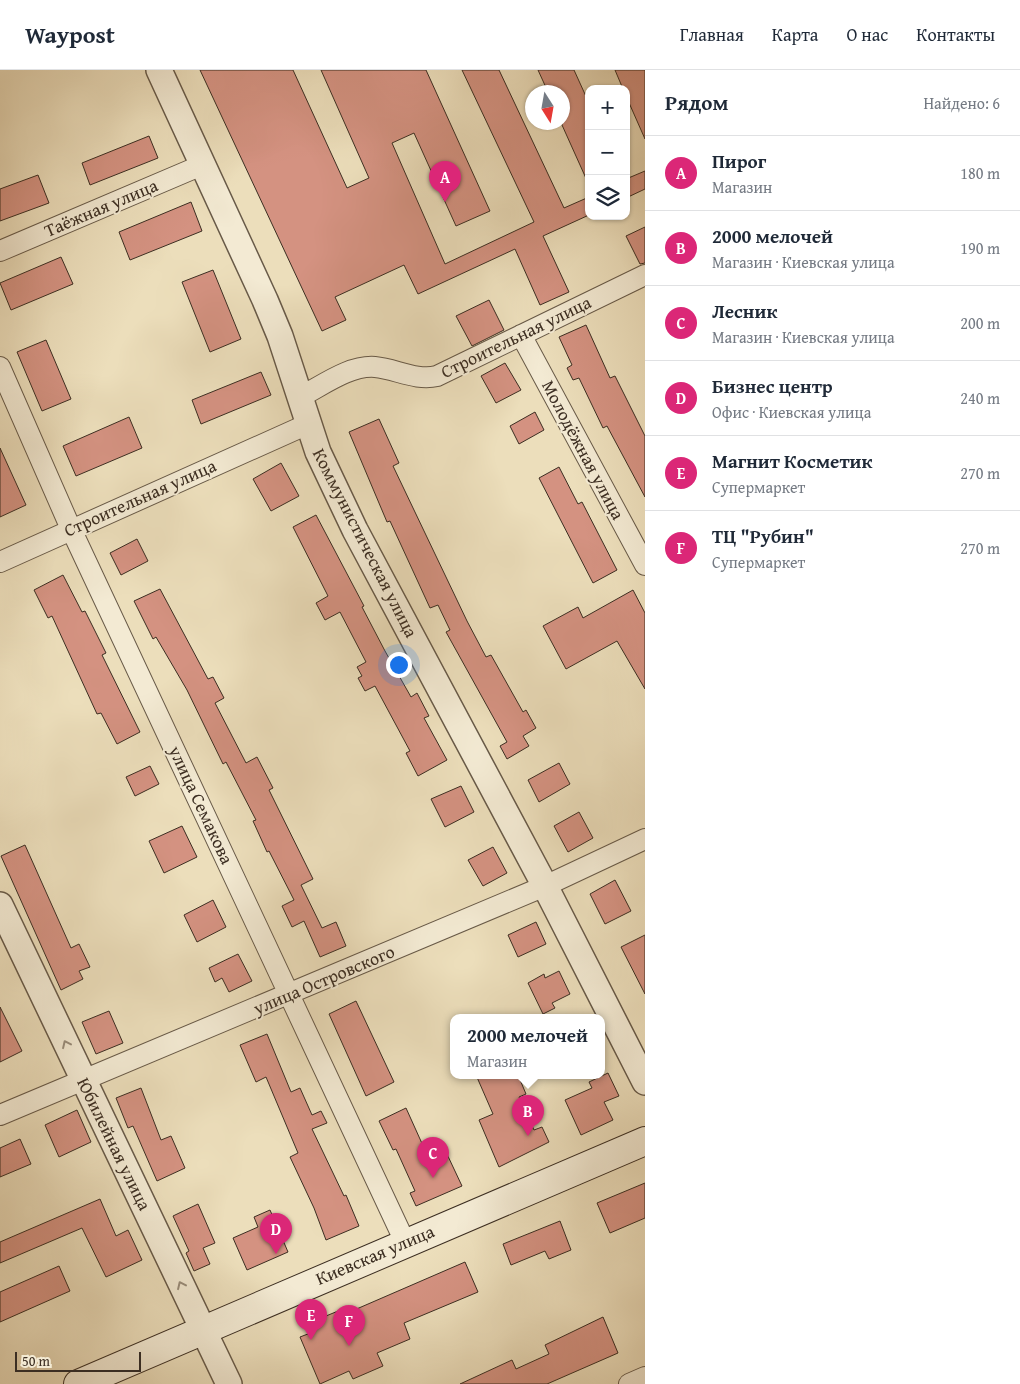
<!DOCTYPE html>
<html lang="ru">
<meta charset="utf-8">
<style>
body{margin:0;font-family:"Gentium Book Plus",serif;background:#f6f6f7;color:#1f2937}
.controls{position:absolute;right:15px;top:15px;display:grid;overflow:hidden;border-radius:10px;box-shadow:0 1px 4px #0004}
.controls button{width:45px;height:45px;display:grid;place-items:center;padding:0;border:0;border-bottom:1px solid #e0e1e3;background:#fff;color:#1f2937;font:25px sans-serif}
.compass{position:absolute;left:525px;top:15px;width:45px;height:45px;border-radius:50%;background:#fff;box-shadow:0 1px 4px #0004;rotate:169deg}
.scale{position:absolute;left:15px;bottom:12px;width:126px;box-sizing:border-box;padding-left:5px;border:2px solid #3c2e22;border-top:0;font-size:14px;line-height:18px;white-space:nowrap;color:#3c2e22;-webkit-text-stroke:4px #f3ead3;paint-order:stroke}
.you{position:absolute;left:398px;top:594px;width:18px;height:18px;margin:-12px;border:4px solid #fff;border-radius:50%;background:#1a73e8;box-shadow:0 0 0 8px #1a73e833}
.badge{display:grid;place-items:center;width:32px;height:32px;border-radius:50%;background:#db2777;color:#fff;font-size:16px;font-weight:700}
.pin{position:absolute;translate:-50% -41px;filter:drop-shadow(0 1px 2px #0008)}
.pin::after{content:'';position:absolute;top:26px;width:18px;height:15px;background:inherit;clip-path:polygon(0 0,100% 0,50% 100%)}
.popup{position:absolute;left:450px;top:944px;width:155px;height:65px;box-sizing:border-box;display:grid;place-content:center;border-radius:10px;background:#fff;filter:drop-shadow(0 1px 4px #0005);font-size:16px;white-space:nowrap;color:#747a83}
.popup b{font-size:19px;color:#1f2937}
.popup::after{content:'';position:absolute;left:50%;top:100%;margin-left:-10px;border:10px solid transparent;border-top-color:#fff}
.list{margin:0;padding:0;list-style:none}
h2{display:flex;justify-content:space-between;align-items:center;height:65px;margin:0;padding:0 20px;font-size:21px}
h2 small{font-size:16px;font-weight:400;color:#747a83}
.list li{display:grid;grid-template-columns:32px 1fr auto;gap:15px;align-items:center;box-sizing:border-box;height:75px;padding:0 20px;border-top:1px solid #e0e1e3}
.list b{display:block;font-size:19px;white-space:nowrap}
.list p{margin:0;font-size:16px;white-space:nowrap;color:#747a83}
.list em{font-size:16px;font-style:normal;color:#747a83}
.icon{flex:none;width:28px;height:28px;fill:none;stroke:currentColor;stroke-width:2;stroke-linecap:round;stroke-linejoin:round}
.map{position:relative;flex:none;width:645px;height:1314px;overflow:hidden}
header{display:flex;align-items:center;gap:30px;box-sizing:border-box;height:70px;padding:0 25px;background:#fff;border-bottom:1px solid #e0e1e3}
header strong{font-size:24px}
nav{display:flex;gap:28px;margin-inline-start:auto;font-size:18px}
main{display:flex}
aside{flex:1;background:#fff}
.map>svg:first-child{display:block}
.building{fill:#d49281;stroke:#3c2e22}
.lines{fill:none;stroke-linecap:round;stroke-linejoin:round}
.minor-casing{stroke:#685a48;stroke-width:22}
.tertiary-casing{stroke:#685a48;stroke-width:28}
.secondary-casing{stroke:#3c2e22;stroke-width:30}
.minor{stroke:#f3ead3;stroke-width:20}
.tertiary{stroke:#f3ead3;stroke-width:25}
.secondary{stroke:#f3ead3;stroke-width:28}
.oneway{stroke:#988c7a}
.labels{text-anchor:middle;stroke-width:4;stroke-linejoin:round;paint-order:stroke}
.street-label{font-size:18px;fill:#3c2e22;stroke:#f3ead3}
</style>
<header>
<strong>Waypost</strong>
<nav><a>Главная</a><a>Карта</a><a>О нас</a><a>Контакты</a></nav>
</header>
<main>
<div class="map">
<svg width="645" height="1314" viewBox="0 0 645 1314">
<rect width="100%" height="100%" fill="#ecdebb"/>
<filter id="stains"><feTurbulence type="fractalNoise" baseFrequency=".004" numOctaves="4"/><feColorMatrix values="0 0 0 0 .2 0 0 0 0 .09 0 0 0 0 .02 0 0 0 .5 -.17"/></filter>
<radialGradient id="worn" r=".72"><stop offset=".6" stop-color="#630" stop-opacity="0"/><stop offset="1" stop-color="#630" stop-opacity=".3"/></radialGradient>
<path class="building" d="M200,0H293L347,118L369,108L321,0H426L490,141L456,156L414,63L392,73L445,194L534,152L462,0H499L564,138L589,127V145L543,166L569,222L540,235L515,179L418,224L404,195L335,227L346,250L322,261Z
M538,0H574L589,33V115L562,55V22H548Z
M615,0H645V69L626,26V19H623Z
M149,66L158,88L90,115L82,93Z
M645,101V119L626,128V109Z
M38,105L49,133L0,151V119Z
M191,132L202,161L130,190L119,162Z
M645,157V193L640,194L626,166Z
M61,187L73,214L11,240L0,213Z
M213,200L241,269L210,282L182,212Z
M489,230L504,260L472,276L456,246Z
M586,255L610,308L615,306L645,366V427L607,356L603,358L579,308L573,310L567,298L572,295L559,267Z
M46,270L71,329L42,341L17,282Z
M505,293L521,320L496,333L481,306Z
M261,302L271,325L201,354L192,330Z
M535,342L544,360L519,374L510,356Z
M129,347L142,378L76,406L63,376Z
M379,349L399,393L393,396L467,551L486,587L491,585L523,642L526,640L536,658L523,666L529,676L507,689L500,676L507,672L446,562L450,560L438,535L430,538L390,451L387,452L349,362Z
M0,378L26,435L0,447Z
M281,393L299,426L271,441L253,409Z
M559,397L578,434L582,432L617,500L593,513L539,408Z
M316,445L364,536L362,537L385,581L411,627L417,623L429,646L424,648L447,690L418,706L406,683L410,681L375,616L365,621L358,608L362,606L357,597L366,592L340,542L325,550L316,533L328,526L293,457Z
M137,469L148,491L121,505L110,483Z
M63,505L82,542L85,541L106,583L102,585L140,662L117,674L101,643L97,644L52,546L48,548L34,520Z
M160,519L208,609L213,607L224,628L215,633L246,693L257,687L273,718L269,720L313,809L301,815L322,858L336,852L346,876L320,887L304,851L292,857L282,836L294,830L269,781L267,782L253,751L256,750L226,692L223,694L187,620L156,567L153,569L134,531Z
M633,520L645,543V619L617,571L566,599L543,556L578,537L583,548Z
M559,693L570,714L539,732L528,710Z
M150,696L159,714L135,726L126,707Z
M461,716L474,742L445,757L431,729Z
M579,742L593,768L568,782L554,756Z
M182,756L197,787L164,803L149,771Z
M25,775L71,878L79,874L90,897L79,901L83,909L61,920L1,786Z
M493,777L507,803L483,816L468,790Z
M615,810L631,841L605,854L590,824Z
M213,830L226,857L197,872L184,845Z
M536,852L546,874L518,887L508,865Z
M645,865V924L621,877Z
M238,884L252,911L229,922L222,908L215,912L209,898Z
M559,901L570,924L552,933L555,938L543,944L528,913L544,904L545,908Z
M356,931L394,1012L366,1026L329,944Z
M0,937L22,981L0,992Z
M109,941L123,973L96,984L82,952Z
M267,964L291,1022L300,1018L312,1045L321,1041L327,1053L312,1059L344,1126L346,1125L359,1156L326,1170L314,1138L290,1087L298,1083L266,1007L256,1012L240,975Z
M608,1003L619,1026L604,1032L613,1050L581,1065L565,1030L592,1018L589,1012Z
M476,1005H518L526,1024L519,1027L534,1060L542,1057L549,1072L499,1097L479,1050L493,1044Z
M141,1018L161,1070L171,1066L185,1098L157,1111L133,1056L128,1058L116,1028Z
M406,1038L429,1089L446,1082L462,1116L416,1136L410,1123L415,1121L396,1079L393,1080L379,1051Z
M77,1040L91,1072L59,1087L45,1055Z
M20,1069L31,1094L0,1107V1078Z
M645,1113V1148L610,1163L597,1133Z
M100,1129L116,1166L128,1160L142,1190L106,1207L82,1158L0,1193V1172Z
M198,1134L215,1173L203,1178L210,1194L194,1201L186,1183L189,1181L173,1146Z
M270,1140L288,1182L247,1200L233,1168L258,1157L254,1147Z
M560,1151L571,1180L549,1189L545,1181L511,1195L503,1174Z
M465,1192L478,1222L404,1253L410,1269L377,1283L383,1296L353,1309L349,1301L320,1314L300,1267L313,1262L309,1253L343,1239L345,1244Z
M59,1196L70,1221L0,1252V1222Z
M603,1247L618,1283L547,1314H460L512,1290L516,1299L549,1284L545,1275Z"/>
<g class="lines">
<defs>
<path id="minor" d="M0,181L202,95
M521,265L645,495
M0,297L71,459L405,1172
M300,327C322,316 349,295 375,297C396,299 416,311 437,306L645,205
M0,492L308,354
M0,1045L545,816L645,769
M629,1314L645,1307"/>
<path id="tertiary" d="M159,0L265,230L280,266L318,382L355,460L545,816L645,1012
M0,835L229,1314"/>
<path id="secondary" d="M78,1314L645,1071"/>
</defs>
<use href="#minor" class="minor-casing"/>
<use href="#tertiary" class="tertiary-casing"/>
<use href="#secondary" class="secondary-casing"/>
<use href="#minor" class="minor"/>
<use href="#tertiary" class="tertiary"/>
<use href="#secondary" class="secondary"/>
</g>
<defs><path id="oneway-chevron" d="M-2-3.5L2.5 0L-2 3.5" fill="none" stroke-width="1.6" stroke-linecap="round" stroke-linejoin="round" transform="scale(1.25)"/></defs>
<g class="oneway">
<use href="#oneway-chevron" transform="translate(66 974) rotate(-115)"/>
<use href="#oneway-chevron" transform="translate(181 1215) rotate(-115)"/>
</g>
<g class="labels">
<g class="street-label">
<text transform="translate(101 138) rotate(-23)" y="6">Таёжная улица</text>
<text transform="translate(516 267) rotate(-26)" y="6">Строительная улица</text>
<text transform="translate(583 380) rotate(62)" y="6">Молодёжная улица</text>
<text transform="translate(140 428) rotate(-24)" y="6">Строительная улица</text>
<text transform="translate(365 473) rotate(63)" y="6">Коммунистическая улица</text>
<text transform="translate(201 735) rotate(65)" y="6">улица Семакова</text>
<text transform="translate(324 910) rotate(-23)" y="6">улица Островского</text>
<text transform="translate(114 1074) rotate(64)" y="6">Юбилейная улица</text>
<text transform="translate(375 1185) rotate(-23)" y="6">Киевская улица</text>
</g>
</g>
<rect width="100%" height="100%" filter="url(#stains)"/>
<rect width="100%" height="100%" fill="url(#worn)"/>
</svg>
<div class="controls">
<button>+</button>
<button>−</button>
<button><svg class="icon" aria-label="layers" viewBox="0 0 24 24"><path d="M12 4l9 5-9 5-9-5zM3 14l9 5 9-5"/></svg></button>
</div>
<svg class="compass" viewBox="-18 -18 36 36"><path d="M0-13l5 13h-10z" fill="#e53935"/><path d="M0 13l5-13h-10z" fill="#747a83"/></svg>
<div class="scale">50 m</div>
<div class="you"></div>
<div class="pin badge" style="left:445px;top:132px">A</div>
<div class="pin badge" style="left:528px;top:1066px">B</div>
<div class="popup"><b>2000 мелочей</b>Магазин</div>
<div class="pin badge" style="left:433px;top:1108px">C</div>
<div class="pin badge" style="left:276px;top:1184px">D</div>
<div class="pin badge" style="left:311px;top:1270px">E</div>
<div class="pin badge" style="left:349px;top:1276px">F</div>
</div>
<aside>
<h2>Рядом<small>Найдено: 6</small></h2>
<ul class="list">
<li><span class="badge">A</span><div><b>Пирог</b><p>Магазин</p></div><em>180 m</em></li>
<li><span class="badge">B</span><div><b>2000 мелочей</b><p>Магазин · Киевская улица</p></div><em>190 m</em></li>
<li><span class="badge">C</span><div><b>Лесник</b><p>Магазин · Киевская улица</p></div><em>200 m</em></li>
<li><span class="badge">D</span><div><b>Бизнес центр</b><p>Офис · Киевская улица</p></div><em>240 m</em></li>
<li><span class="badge">E</span><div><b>Магнит Косметик</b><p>Супермаркет</p></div><em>270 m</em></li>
<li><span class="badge">F</span><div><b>ТЦ &quot;Рубин&quot;</b><p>Супермаркет</p></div><em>270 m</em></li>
</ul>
</aside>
</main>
